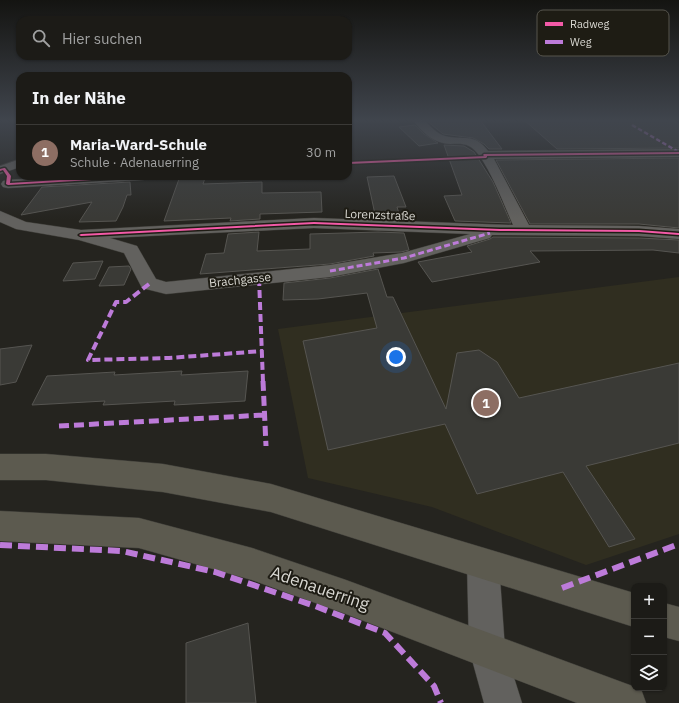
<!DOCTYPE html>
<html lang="de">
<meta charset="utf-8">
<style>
body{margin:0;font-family:"IBM Plex Sans",sans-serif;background:#292824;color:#f1f3f6}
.controls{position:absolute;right:12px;bottom:12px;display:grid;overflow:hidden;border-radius:8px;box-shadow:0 1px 3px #0004}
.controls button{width:36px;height:36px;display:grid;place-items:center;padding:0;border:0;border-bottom:1px solid #3a3936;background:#1c1b17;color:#f1f3f6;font:20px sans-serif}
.you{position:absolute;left:396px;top:357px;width:14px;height:14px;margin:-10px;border:3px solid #fff;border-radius:50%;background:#1a73e8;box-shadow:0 0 0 6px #1a73e833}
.badge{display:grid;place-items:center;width:26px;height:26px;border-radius:50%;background:#9a9993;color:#fff;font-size:13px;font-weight:700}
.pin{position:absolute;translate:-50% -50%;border:2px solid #fff;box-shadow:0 1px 4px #0006}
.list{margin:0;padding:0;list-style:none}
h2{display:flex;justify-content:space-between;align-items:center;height:52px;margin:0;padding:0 16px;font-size:17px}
h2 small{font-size:13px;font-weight:400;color:#a0a1a1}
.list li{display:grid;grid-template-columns:26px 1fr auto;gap:12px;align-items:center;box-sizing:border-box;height:56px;padding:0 16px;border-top:1px solid #3a3936}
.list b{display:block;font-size:15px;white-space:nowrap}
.list p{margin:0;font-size:13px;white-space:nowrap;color:#a0a1a1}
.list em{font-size:13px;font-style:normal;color:#a0a1a1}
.icon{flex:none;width:22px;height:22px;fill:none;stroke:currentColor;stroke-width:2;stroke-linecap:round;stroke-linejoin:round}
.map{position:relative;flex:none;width:679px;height:703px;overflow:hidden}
.search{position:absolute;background:#1c1b17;box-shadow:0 1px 3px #0004;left:16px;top:16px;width:336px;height:44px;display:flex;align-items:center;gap:10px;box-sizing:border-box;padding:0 14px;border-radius:12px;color:#a0a1a1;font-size:15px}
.panel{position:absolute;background:#1c1b17;box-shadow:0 1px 3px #0004;left:16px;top:72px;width:336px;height:108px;border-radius:12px}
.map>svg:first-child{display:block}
.built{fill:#302e20}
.building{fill:#3a3a36;stroke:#565551}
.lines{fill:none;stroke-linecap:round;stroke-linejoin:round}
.minor-casing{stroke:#3f3e39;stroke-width:1}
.major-casing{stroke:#3f3e39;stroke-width:1}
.minor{fill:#62615e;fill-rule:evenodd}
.major{fill:#5c5a4f;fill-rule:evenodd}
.quiet-far4{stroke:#bd7bd9;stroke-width:2.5;stroke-dasharray:4.5 2.5;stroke-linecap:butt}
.quiet-far3{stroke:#bd7bd9;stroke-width:3;stroke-dasharray:6 3;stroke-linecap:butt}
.quiet-far2{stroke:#bd7bd9;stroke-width:4;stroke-dasharray:8 4;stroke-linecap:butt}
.quiet-far1{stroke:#bd7bd9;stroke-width:5;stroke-dasharray:10 5;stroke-linecap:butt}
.quiet{stroke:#bd7bd9;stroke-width:6;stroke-dasharray:12 6;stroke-linecap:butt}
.cycleway-casing{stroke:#1e1c14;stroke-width:3}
.cycleway{fill:#f35aa7;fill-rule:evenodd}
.labels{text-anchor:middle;stroke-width:4;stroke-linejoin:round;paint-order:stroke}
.far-street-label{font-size:12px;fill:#d9d8d2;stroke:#1e1c14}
.near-street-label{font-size:17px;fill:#d9d8d2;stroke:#1e1c14}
.key{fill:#1e1c14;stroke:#56544d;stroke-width:1}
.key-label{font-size:11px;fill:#d9d8d2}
</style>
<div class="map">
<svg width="679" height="703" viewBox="0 0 679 703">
<rect width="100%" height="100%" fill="#25241f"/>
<path class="built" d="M679,277V534L586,565L432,507L308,478L278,329Z"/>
<path class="building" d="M426,120H480L502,149H489L484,144L473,138L443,134Z
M524,120H670L679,124V148L557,149Z
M415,125L424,134L438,143L419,146L399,127Z
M444,145L464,146L474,152L493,182L511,223L455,221L444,196L462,195Z
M679,158V228L639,224H530L496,160Z
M394,176L406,207H397L401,220L376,219L367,177Z
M205,178L203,184L262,182V193L321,192L322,212L260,214V219L230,221L231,218L164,221L179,179Z
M130,182L131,195H127L123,207L116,221L79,222L92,202L21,215L42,187Z
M259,232L257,251L310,249V234L378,232L404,233L409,250L401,252L373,253L374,256L330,264L200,274L206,254L224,253L228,234Z
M493,237L639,238L679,240V253L653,250L530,251L540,262L432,282L418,262L472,252L467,246L490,239Z
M103,261L95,279L63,281L73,263Z
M129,266L131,269L124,285L99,286L109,267Z
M378,269L387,297H393L446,409L457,353L479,350L497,362L519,398L679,363V443L586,466L635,539L609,547L563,472L477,494L445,424L328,450L303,341L377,328L367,293L318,299L283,300L284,283L330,278Z
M32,345L16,382L0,385V349Z
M182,371L181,375L248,371L245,401L174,405L175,401L103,405L105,401L32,405L47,376L115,372L114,375Z
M248,623L256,703H186V643Z"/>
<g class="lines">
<defs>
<path id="minor" d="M413,120H424C430,126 437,134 445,136C463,141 474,132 488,151L679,149V157L494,159L529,225L639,226L679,229V239L639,236L492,235L490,238L404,263L330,277L166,294L142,288L124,253L79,240L16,229L0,222V211L26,222L81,230L314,218L513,225C505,207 485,153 469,146C463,143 456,144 450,144C434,143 422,133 413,120ZM314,228L470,234L402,253L330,265L166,282L156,279L137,246L110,238Z
M20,159V167L0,174V166Z
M72,176H149L147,179L142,180L8,188L3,187L1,184L3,181L8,180Z
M483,548L494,553L499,564L505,649L522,703H484L469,649L467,564L472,553Z"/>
<path id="major" d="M0,454H46L163,464L271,484L634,593V627L271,512L163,492L46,480H0Z
M0,511L139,518L252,548L346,580L627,684L641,689L646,703H577L346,614L252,580L139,548L0,541Z
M664,603L679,607V641L664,637Z"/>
</defs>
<use href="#minor" class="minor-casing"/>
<use href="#major" class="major-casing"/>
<use href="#minor" class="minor"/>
<use href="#major" class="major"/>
<path class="quiet-far4" d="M632,125L677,151"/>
<path class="quiet-far3" d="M330,271L404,258L490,233"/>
<path class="quiet-far2" d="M259,278L263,382
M149,284L126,302H116L88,360L169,358L263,351"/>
<path class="quiet-far1" d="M263,381L266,446
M59,426L265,415"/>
<path class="quiet" d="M0,545L122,551L215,572L315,606L385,633L434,686L441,703
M562,588L679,544"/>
<defs>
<path id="cycleway" d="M679,152V154L484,156L483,155L484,154Z
M487,156V157L486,158L348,164V162Z
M4,168H5L11,176L10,183L126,176H144L142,177L8,185L6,184L7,176L3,170L0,171V169Z
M314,222L500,229L639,230L679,233V235L639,232L500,231L314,224L81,236L79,235L81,234Z"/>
</defs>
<use href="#cycleway" class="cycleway-casing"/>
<use href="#cycleway" class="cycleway"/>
</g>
<linearGradient id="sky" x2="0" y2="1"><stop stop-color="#141411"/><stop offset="0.55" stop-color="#40454d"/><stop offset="1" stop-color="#40454d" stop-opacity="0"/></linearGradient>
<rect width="679" height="219" fill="url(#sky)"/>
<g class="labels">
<g class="far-street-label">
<text transform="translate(380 215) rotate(2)" y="4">Lorenzstraße</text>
<text transform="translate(240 280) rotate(-6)" y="4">Brachgasse</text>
</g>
<g class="near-street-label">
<text transform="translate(320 588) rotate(19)" y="6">Adenauerring</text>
</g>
</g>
<rect x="537" y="10" width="132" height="46" rx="6" class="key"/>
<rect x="545" y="22" width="18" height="4" fill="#f35aa7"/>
<rect x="545" y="40" width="18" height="4" fill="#bd7bd9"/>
<g class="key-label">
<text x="570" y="28">Radweg</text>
<text x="570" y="46">Weg</text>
</g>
</svg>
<div class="controls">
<button>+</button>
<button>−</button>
<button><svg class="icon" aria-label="layers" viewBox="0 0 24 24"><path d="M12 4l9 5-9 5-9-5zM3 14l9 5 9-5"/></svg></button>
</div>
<div class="you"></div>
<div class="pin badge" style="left:486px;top:403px;background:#8d6e63">1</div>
<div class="search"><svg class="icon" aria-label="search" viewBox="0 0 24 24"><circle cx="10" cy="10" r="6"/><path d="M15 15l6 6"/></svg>Hier suchen</div>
<section class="panel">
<h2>In der Nähe<small></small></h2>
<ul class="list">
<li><span class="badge" style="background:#8d6e63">1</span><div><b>Maria-Ward-Schule</b><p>Schule · Adenauerring</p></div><em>30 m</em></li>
</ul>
</section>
</div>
